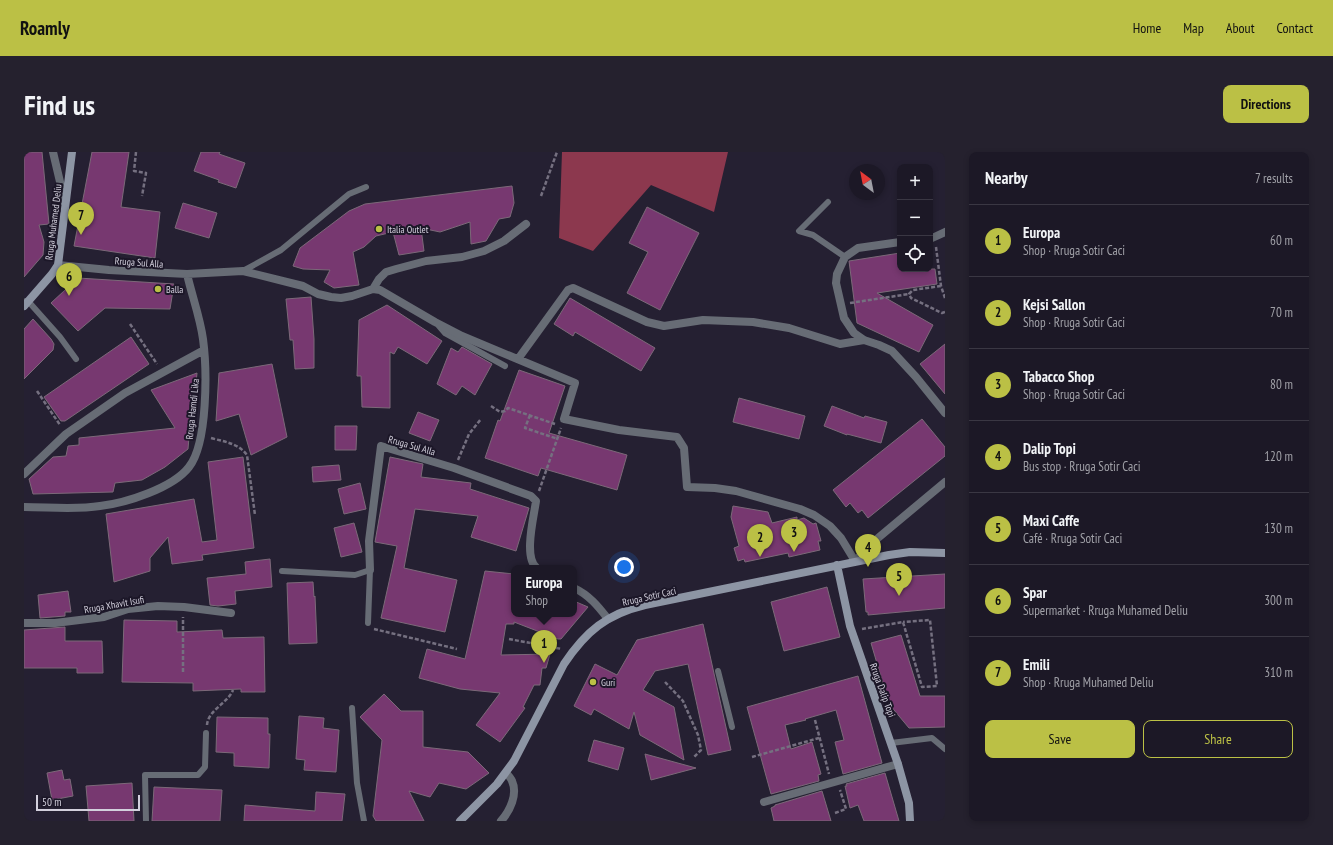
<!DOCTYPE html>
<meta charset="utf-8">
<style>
body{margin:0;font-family:"PT Sans Narrow",sans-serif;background:#25212e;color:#f1f3f6}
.controls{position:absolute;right:12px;top:12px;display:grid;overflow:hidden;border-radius:8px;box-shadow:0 2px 6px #0003}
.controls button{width:36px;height:36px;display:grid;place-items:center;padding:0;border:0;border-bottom:1px solid #3a3743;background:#1c1826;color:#f1f3f6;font:20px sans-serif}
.compass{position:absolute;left:825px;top:12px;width:36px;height:36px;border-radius:50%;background:#1c1826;box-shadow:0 2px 6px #0003;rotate:328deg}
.scale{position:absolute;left:12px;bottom:10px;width:104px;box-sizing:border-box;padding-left:4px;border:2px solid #d3d0dd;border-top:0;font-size:11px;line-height:14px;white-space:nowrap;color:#d3d0dd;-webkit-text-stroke:3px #1c1728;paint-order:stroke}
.you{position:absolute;left:600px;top:415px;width:14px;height:14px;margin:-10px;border:3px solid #fff;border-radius:50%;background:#1a73e8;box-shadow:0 0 0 6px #1a73e833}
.badge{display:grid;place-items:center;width:26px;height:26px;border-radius:50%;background:#bbc045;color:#111;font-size:13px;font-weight:700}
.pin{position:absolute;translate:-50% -33px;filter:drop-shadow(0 1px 2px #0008)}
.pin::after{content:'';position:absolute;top:21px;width:14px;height:12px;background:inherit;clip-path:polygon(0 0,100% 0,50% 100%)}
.popup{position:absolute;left:487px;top:413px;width:66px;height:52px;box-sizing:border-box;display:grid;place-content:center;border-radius:8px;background:#1c1826;filter:drop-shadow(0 1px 3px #0005);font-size:13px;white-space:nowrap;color:#a0a0a7}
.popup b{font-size:15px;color:#f1f3f6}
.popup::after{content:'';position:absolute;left:50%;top:100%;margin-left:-8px;border:8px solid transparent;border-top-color:#1c1826}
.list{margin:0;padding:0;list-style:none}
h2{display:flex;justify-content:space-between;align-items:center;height:52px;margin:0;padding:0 16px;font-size:17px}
h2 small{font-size:13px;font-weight:400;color:#a0a0a7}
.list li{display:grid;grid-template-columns:26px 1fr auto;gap:12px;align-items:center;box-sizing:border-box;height:72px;padding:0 16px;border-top:1px solid #3a3743}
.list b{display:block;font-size:15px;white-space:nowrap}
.list p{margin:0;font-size:13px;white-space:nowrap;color:#a0a0a7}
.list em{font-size:13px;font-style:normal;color:#a0a0a7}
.actions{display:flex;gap:8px;padding:12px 16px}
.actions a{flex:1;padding:9px 0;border:1px solid #bbc045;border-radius:8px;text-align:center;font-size:14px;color:#bbc045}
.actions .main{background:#bbc045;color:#111}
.icon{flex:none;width:22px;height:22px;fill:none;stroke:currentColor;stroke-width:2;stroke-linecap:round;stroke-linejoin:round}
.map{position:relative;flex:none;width:921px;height:669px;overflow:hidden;border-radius:8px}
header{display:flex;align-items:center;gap:24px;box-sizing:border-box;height:56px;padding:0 20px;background:#bbc045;color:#111}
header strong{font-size:19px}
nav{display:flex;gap:22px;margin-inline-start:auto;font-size:14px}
.intro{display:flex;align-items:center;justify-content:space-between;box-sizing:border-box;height:96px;padding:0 24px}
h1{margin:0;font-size:28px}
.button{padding:10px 18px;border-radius:8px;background:#bbc045;color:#111;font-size:14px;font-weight:700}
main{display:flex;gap:24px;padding:0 24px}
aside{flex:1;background:#1c1826;border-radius:8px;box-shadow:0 2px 6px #0003}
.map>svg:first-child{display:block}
.forest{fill:#8c384e}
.building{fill:#773870;stroke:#7c6979}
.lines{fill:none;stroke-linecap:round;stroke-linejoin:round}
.path{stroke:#757080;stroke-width:2.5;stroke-dasharray:4 2;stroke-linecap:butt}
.lane{stroke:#676c75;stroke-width:6}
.street{stroke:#676c75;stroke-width:8}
.secondary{stroke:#8d95a4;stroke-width:8}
.poi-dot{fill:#bbc045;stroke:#1c1728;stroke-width:1.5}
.labels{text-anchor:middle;stroke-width:4;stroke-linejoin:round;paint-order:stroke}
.street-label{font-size:10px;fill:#d3d0dd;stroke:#1c1728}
.poi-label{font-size:10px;fill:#d3d0dd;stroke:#1c1728;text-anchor:start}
</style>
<header>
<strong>Roamly</strong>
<nav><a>Home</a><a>Map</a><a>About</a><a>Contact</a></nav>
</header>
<div class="intro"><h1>Find us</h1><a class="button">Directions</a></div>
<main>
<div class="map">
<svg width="921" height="669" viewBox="0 0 921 669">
<rect width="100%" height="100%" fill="#252032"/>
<path class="forest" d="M538,0H704L690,60L627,33L569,99L535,86Z"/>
<path class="building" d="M0,0H18L25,72L15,73L20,90L19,103L0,125Z
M68,0H105L97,55L136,60L131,106L50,94Z
M177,0H196L195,2L221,11L212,36L194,30L195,28L170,19Z
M488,34L490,51L486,65L475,67L462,89L447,92L446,70L416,80L397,76L400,99L375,103L369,80L352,84L340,95L329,100L335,133L310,136L300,130L306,118L279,117L269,114L276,96L325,59L341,52Z
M159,51L193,61L185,86L151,76Z
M623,55L675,81L636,158L603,141L624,100L605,91Z
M876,101V117H911L913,132L853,141L909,173L895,200L833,171L825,109Z
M54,126L150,132L146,157L81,156L54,179L27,151Z
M287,145L290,187V216L271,217L269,188H266L262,147Z
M546,146L631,196L617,219L551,180L549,184L530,172Z
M363,153L418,189L403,212L374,195L370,202L366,200V256L338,255L337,224H333L335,168Z
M9,167L27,187L30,192L29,198L0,227V177Z
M107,185L125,212L41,269H37L20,245Z
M921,192V242L896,212Z
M438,195L468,212L451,243L438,234L432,243L413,232L427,196L434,200Z
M248,212L263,285L227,303L215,262L192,269L195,221Z
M495,218L541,234L525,281L603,303L593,338L517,316L514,324L461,306L474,268L476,269Z
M173,221L169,261H167L164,297L141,315L118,328L91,331L89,340L9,342L5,327L29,305L42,304L44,294L55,293V286L151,276L127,238Z
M715,246L781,264L775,287L709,270Z
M808,254L840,266L841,264L863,270L857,291L823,282V283L800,274Z
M394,260L415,268L406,289L385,281Z
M898,267L921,295V304L844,366L838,358L834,361L826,351L822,355L809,338Z
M311,274H333L332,298H311Z
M219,305L230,396L178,403L179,408L148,412L144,385L126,406V419L90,430L82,362L170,347L178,390L193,388L184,310Z
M366,305L399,312L397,325L447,331L446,337L505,356L492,399L447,385L454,364L391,357L380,416L433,428L421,480L357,466L373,394L351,390Z
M315,313L317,328L289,330L288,315Z
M336,331L342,357L320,362L314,337Z
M709,354L744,360L748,371L773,365V368L780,366L789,372L792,371L797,389H794L796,398L765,405L764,401L721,410L720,407L714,409L710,396L715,394L707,365Z
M330,371L338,400L317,405L310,376Z
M246,407L248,435L211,439L212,452L194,454L186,453L183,426L222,422L221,410Z
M461,419L490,422V462H550V449L564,455L537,487H534L490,470V472H482L477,503L526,502L522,516H518L516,533H510L499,555L501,556L476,590L452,573L476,541L436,537L395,526L403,497L441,507Z
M921,422V456L844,463V460H842L839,427Z
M289,430L290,445L291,444L293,491L265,492L263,431Z
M803,435L816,485L760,499L747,450Z
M44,439L47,460H41V464L16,466L14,443Z
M100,468L153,469V480L198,478L199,486L240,485L241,540H217V537L169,539V531L98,530Z
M679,472L707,598L684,603L664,512L631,519L619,538L650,555L660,608L616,583L610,560L605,577L570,557L567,563L550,554L571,512L593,523L613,488Z
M41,475V489H78L79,521H53V516H0V478Z
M877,483L896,544H921V575L885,576L865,552L847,491Z
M834,524L858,611L819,622L811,590L820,588L812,558L781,567L782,568L761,573L767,597L788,590L797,622L794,623L795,629L747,642L723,555Z
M360,542L377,559H399V595L444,600L465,621L442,637L415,631L406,645L385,639L400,669H352L349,664L358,588L336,565Z
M275,564L300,566L299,576L315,578L312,620L280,618L281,608L272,607Z
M193,565L244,566V582H246L245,616L210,614V601L192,600Z
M570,588L600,596L594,618L564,609Z
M621,602L672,616L627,628Z
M38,618L40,628L46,627L49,644L28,648L23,621Z
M861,621L875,669H840L834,653L826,656L821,634H823L822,632Z
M108,631L110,669H65L62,634Z
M130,635L198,638L196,669H128Z
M798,639L807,669H750L747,656L751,654V653Z
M292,640L321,642L318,669H220L221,653L291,659Z"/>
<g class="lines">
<path class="path" d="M112,0L110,19L122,21L118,44
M517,44L533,0
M912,95L917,134L921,146
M917,134L889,138L885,142L887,146L918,161L921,160
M826,151L885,142
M106,172L133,212
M13,239L36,273
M467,254L476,260L481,259L484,256L531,272
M506,263L501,276L534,287
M187,286C201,290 214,291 223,303L231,363
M434,308L445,282L457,267
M515,339L537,276
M350,477L433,497
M838,477L879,470L898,535L913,534L906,468L879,470
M485,487L538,497
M159,520V465
M641,530L659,549L674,583L677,598L670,605
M791,568L805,622
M183,573C184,558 204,551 209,538
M728,605L795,586
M811,661L822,657L816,638"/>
<path class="lane" d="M804,50L775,79L789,83L821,105
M219,119L257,98L325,42L342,35
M2,149H4L36,185L52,207
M415,174L421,181L481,214
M258,419L331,423L346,418L344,471
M694,519L708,575
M328,556L333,631L340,669
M867,591L908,586L921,597
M122,669L121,623H174L181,615L182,581"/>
<path class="street" d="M29,0L41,51
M906,87L921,80
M876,90L834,96L821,105L813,122L812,131L820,166L830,181L840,188L855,193L868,199L892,225L921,261
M34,113L85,118L163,122L219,119L279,134L294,142L307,145L317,146L328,144L349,137L355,127L362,120L372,117L402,109L438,105L460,99L480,89L502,72
M349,137L356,138L411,170L438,184L551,231L540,267L595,278L653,285L660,296L663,335L691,336L712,339L776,357L790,363L806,374L817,386L831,409L854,386L921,330
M494,207L544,138L549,136L623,170L640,174L679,168L729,170L765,176L816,192L840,188
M0,322L42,282L101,241L180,198
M0,355C24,355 52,358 76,354C102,351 149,336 165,315C184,291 183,217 179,187C176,165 168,144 163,122
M346,418L345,389L357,294L430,316L507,344L512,349C510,364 499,407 513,416
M550,436C565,443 574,454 584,467
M0,471H31L80,465L104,457L134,454L160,455L207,461
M740,650L874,612
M477,669C486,659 494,642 488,629C487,626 484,623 482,621"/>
<path class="secondary" d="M0,154L28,122L34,113L48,0
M813,413L826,474L874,612L885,651L886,669
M436,669L473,632L490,609L540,512C562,479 583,462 621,453L865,403L886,400L921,401"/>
</g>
<g class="poi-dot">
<circle cx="355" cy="77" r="4"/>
<circle cx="134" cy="137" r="4"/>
<circle cx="569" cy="530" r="4"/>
</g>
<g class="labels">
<g class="street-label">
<text transform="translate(29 70) rotate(-83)" y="4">Rruga Muhamed Deliu</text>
<text transform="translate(115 110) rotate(4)" y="4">Rruga Sul Alla</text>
<text transform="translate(168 257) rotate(-84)" y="4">Rruga Hamdi Lika</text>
<text transform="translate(388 293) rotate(16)" y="4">Rruga Sul Alla</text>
<text transform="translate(625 444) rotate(-13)" y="4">Rruga Sotir Caci</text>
<text transform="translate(90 452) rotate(-10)" y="4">Rruga Xhavit Isufi</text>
<text transform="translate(859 538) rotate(70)" y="4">Rruga Dalip Topi</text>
</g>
<g class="poi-label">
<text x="363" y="81">Italia Outlet</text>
<text x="142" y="141">Balla</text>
<text x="577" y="534">Guri</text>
</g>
</g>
</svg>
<div class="controls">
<button>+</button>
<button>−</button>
<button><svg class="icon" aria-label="locate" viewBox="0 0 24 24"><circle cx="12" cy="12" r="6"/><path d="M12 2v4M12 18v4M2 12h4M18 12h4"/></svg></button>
</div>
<svg class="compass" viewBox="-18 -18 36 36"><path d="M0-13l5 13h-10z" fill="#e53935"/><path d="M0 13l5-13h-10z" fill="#a0a0a7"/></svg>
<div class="scale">50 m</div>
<div class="you"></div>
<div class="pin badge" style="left:520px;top:511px">1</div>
<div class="popup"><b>Europa</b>Shop</div>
<div class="pin badge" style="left:736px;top:405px">2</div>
<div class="pin badge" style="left:770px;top:400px">3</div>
<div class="pin badge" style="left:844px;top:415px">4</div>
<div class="pin badge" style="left:875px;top:444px">5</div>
<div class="pin badge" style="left:45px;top:144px">6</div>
<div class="pin badge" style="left:57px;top:83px">7</div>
</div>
<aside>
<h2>Nearby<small>7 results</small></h2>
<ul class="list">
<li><span class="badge">1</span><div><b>Europa</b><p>Shop · Rruga Sotir Caci</p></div><em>60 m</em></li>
<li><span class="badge">2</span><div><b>Kejsi Sallon</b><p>Shop · Rruga Sotir Caci</p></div><em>70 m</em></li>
<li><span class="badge">3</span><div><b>Tabacco Shop</b><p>Shop · Rruga Sotir Caci</p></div><em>80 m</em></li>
<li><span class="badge">4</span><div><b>Dalip Topi</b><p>Bus stop · Rruga Sotir Caci</p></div><em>120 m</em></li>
<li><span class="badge">5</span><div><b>Maxi Caffe</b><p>Café · Rruga Sotir Caci</p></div><em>130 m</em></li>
<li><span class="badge">6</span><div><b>Spar</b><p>Supermarket · Rruga Muhamed Deliu</p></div><em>300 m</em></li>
<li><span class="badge">7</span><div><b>Emili</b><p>Shop · Rruga Muhamed Deliu</p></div><em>310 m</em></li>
</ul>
<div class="actions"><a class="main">Save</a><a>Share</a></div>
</aside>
</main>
